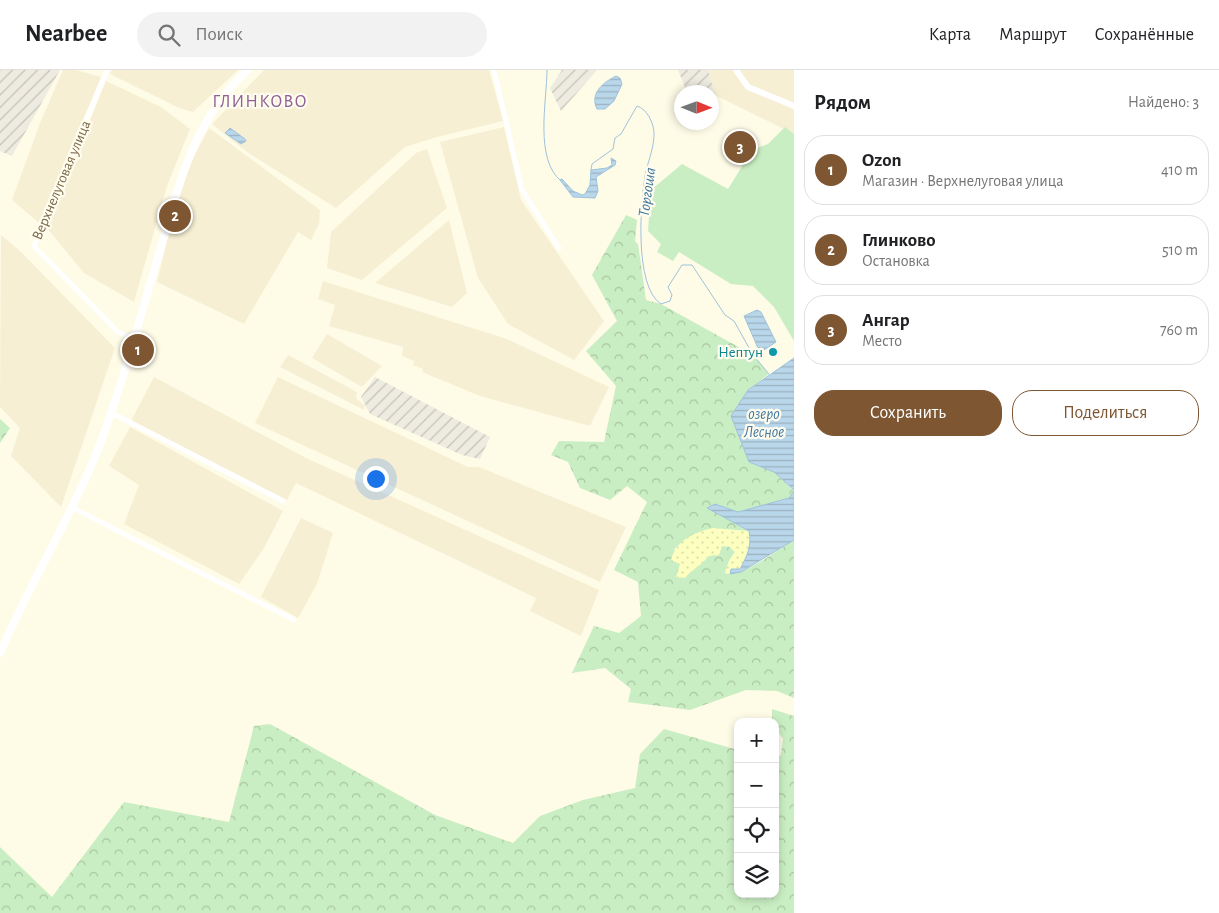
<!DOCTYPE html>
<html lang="ru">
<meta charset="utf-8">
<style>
body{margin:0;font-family:"Alegreya Sans",sans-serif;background:#f2f2f2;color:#202124}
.controls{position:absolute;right:15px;bottom:15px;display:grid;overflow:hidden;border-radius:10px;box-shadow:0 2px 8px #0003}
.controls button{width:45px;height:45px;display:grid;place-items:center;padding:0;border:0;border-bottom:1px solid #e0e0e0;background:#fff;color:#202124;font:25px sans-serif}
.compass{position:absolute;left:674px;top:15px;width:45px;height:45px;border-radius:50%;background:#fff;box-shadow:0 2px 8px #0003;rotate:91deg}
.you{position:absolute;left:375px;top:408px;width:18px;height:18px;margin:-12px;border:4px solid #fff;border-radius:50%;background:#1a73e8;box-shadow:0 0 0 8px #1a73e833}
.badge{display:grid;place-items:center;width:32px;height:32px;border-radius:50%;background:#7e5632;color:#fff;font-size:16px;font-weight:700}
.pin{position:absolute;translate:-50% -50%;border:2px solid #fff;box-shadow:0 1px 5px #0006}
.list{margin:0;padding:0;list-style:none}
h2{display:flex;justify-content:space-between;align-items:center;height:65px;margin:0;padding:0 20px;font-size:21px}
h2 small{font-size:16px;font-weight:400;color:#757577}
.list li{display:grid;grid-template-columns:32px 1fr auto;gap:15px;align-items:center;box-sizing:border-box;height:70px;margin:0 10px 10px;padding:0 10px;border:1px solid #e0e0e0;border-radius:20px}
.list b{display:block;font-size:19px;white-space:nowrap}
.list p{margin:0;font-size:16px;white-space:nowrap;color:#757577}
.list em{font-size:16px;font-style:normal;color:#757577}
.actions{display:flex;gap:10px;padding:15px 20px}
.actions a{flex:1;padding:11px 0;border:1px solid #7e5632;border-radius:20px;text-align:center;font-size:18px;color:#7e5632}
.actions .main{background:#7e5632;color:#fff}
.icon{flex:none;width:28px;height:28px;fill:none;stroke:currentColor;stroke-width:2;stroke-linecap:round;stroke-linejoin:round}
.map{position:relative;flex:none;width:794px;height:843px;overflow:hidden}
header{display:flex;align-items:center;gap:30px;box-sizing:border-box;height:70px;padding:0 25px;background:#fff;border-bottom:1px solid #e0e0e0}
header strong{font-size:24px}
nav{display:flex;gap:28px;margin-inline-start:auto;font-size:18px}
.search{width:350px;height:45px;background:#f2f2f2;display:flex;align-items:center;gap:12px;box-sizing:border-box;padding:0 18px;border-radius:28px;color:#757577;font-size:19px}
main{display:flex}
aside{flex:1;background:#fff}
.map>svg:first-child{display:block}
.residential{fill:#f7efd4}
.industrial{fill:url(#industrial-furrows)}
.grass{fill:#caeec3}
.forest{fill:url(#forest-crowns)}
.sand{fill:url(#sand-dots)}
.water{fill:url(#water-rules);stroke:#9ec3dd}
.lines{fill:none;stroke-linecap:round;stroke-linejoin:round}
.stream{stroke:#9ec3dd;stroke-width:1}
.minor{stroke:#fff;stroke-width:5}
.tertiary{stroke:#fff;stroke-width:6}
.secondary{stroke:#fff;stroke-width:8}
.culture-dot{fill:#0f9aa8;stroke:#fffdef;stroke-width:2}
.labels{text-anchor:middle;stroke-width:4.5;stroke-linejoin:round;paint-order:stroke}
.street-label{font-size:15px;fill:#7b6748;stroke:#fffdef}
.culture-label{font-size:15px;fill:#0d838f;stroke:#fffdef;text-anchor:end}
.water-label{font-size:16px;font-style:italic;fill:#457aa0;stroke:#fffdef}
.quarter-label{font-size:18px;letter-spacing:1px;fill:#926097;stroke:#fffdef}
</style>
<header>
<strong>Nearbee</strong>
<div class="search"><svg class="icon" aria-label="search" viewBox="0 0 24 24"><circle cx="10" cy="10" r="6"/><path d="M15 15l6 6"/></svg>Поиск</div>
<nav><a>Карта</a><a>Маршрут</a><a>Сохранённые</a></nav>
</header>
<main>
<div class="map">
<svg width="794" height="843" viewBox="0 0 794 843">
<defs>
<pattern id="industrial-furrows" width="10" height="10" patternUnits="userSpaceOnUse" patternTransform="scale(1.25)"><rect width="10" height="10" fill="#eeebe1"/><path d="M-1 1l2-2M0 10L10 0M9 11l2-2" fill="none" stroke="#c6c2b8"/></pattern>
<pattern id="forest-crowns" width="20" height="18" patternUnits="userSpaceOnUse" patternTransform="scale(1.25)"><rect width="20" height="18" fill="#caeec3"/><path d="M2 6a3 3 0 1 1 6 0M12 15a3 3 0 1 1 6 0" fill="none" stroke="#a9c5a0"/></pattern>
<pattern id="sand-dots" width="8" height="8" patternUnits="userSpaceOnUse" patternTransform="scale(1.25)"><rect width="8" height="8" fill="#fdffc0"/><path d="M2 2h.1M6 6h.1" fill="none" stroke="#dddda6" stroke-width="1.8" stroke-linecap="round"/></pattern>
<pattern id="water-rules" width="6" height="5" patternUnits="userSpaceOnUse" patternTransform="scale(1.25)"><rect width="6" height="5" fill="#b9d7ea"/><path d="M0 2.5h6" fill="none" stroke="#9bb2c0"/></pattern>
</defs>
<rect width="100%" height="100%" fill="#fefbe7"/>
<path class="residential" d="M63,0H76L101,7L39,153L12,130L40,53Z
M112,0H238L193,42L179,38L110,4Z
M264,0H489L503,51L437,67L405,77L336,138L247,82L212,54Z
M708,0H794V64L715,25Z
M106,11L161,37L190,59L167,116L134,232L84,203L47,158Z
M504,57L521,130L604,251L574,290L508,254L478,208L440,72Z
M209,58L320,140L319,154L311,170L298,162L244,254L157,212L182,109Z
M427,79L447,138L362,210L327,198L331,162L416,83Z
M449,150L467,223L452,237L375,213Z
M1,165L20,181L115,278L61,437L11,386L20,358L0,337Z
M323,211L507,269L609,317L590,356L480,326L422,302L423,299L413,295L414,291L402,286L403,277L329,256L335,235L318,229Z
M327,264L382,296L362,317L312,288Z
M288,285L357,322L356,328L365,336L364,340L280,297Z
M154,307L306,388L599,520L581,566L530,541L536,528L296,413L287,430L131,351Z
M278,307L468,397H479L626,457L600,512L255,353Z
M130,357L283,441L264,478L239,514L124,454L139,415L109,396Z
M301,448L333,463L317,514L298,548L261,527Z"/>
<path class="industrial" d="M0,0H60L12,86L0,81Z
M562,0H597L561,41L550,18Z
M678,0H708L715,25L712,27V22H687Z
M375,307L490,367L480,389L462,385L370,344L361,327Z"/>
<path class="grass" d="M785,57L794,64V271L774,237L753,216L731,214L679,182L673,191L657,182L661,174L648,161L651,120L682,94L728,119L752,80L768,74Z"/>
<path class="forest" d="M626,145L637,150L635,171L638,174L646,230L661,234L753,285L769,304L748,320L749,392L774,402L794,421L789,428L738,442L715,434L708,437L749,461L684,471L674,479L692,499C704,492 711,483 722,475L730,477L735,482L729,491L725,503C744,507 777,480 794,470V628L777,621L746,620L690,640L628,632L631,619L605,598L572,603L594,556L619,563L641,546L638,512L614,500L647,432L627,416L610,430L580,418L568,392L551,385L559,371L604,372L616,316L586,281L617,251L592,205Z
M0,349L10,358L0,373Z
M772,639L794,646V843H0V777L52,827L124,732L229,752L254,656L270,654L435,745L513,773L540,746L583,730L635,718L640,684L664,659L738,680V824H775V688L781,685L783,669L775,657V652L772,651Z"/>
<path class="sand" d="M713,458L749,461C752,476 747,486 740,499L731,500L730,504L725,503L729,491L735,482L730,477L722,476L719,485L708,486C703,495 692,499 685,508L676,507L680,494L671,490C676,470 695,462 713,458Z"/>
<path class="water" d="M616,6L620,8L622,14L614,31L605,39H597C589,23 604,12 616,6Z
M230,58L245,69L246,71L241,74L225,63Z
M611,88L616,91L615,95L596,107L598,121L595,128L573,127L560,110L562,109L573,121L582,125L585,124L590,115L591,100L607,98L612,95Z
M757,240L761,242L776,272L764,280L758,278L744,246Z
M794,288V420L774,402L749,392L731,346L748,320Z
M794,421V470L741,502L730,504L731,499H740C747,486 752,476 749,461L707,438L715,434L738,442L789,428Z"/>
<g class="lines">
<path class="stream" d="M547,0C547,31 534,89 561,111
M591,100L592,94L613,79L615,68L621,64L637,36C647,39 654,53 654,64C654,77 649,89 646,101C640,130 634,217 661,234L670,231L672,225L668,217L682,195H692L725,245L734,251L753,285L769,304"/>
<path class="minor" d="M107,0L34,176L118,262L133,268
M494,0L522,120L559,178
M110,342L283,431
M71,437L294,550"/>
<path class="tertiary" d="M736,0L748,17L794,36"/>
<path class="secondary" d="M0,583C29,515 69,451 97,382C121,319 139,252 158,187C179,117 191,52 248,0"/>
</g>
<circle class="culture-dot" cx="773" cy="282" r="5"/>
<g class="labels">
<g class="street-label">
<text transform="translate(61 110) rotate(-67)" y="5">Верхнелуговая улица</text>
</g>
<g class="culture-label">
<text x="763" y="287">Нептун</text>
</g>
<g class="water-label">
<text transform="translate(646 122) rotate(-82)" y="6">Торгоша</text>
<text x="764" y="349">озеро<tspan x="764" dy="18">Лесное</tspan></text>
</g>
<g class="quarter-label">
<text x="260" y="37">ГЛИНКОВО</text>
</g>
</g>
</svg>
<div class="controls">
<button>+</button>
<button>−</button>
<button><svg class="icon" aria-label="locate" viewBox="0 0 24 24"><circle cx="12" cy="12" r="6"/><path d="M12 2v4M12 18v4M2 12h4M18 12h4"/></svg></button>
<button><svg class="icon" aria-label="layers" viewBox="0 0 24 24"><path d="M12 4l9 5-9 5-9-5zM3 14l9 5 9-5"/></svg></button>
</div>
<svg class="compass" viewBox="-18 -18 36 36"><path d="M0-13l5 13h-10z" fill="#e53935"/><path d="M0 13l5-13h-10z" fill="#757577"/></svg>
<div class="you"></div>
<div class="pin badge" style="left:138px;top:280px">1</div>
<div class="pin badge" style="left:175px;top:146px">2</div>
<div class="pin badge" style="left:740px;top:77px">3</div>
</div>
<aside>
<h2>Рядом<small>Найдено: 3</small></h2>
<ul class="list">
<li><span class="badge">1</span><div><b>Ozon</b><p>Магазин · Верхнелуговая улица</p></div><em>410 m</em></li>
<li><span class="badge">2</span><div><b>Глинково</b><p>Остановка</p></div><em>510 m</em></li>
<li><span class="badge">3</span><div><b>Ангар</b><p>Место</p></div><em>760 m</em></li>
</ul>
<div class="actions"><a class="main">Сохранить</a><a>Поделиться</a></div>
</aside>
</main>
